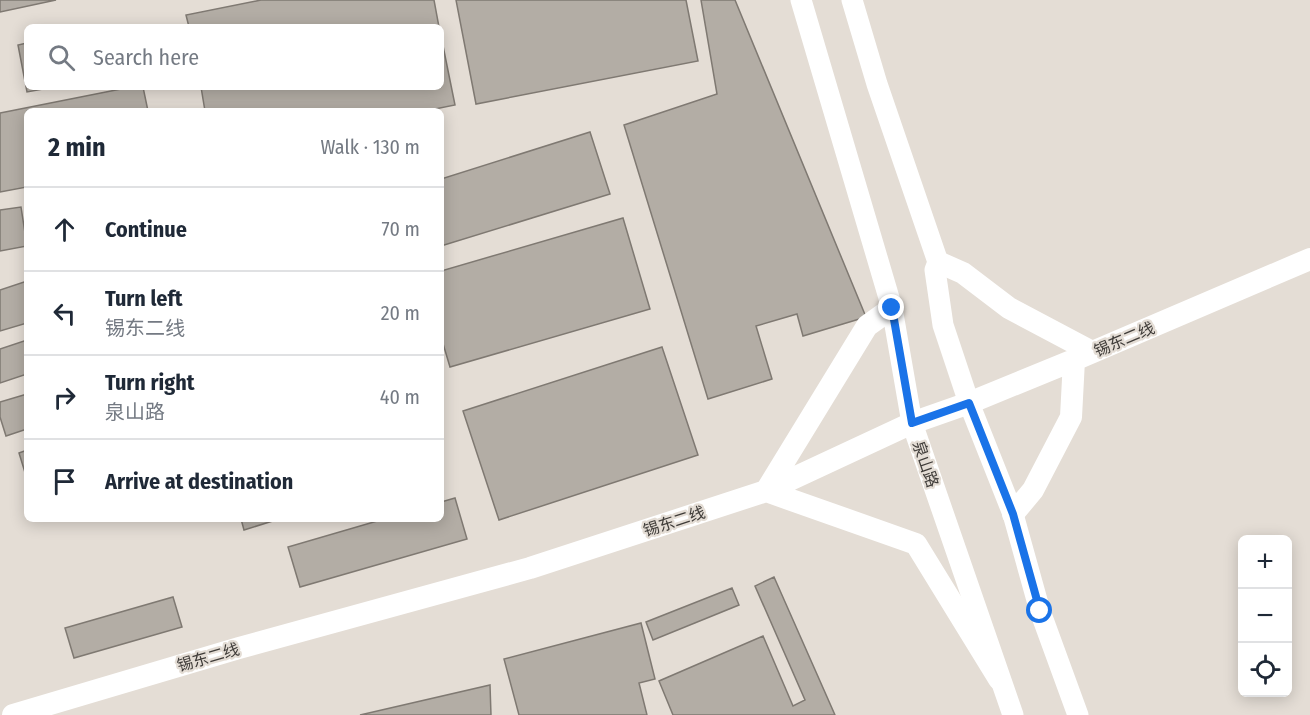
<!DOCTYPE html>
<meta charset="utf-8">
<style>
body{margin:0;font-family:"Fira Sans Condensed","Noto Sans SC",sans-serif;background:#f6f6f7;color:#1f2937}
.controls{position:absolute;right:18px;bottom:18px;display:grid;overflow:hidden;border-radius:9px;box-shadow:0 3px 15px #0003}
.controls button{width:54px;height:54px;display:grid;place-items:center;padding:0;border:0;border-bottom:2px solid #e0e1e3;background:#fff;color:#1f2937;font:30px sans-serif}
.stop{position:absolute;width:18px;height:18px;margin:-14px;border:4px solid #1a73e8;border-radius:50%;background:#fff}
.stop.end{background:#1a73e8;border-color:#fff;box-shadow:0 2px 6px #0008}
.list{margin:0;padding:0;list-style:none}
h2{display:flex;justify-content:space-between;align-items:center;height:78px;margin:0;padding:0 24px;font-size:26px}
h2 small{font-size:20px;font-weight:400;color:#747a83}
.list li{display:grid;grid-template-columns:39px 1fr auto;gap:18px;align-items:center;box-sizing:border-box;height:84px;padding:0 24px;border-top:2px solid #e0e1e3}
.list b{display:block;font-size:22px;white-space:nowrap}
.list p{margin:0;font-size:20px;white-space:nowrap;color:#747a83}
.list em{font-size:20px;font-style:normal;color:#747a83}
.icon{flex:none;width:33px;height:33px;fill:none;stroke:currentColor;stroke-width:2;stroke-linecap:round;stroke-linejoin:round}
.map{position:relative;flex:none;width:1310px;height:715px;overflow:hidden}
.search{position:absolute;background:#fff;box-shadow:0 3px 15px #0003;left:24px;top:24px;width:420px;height:66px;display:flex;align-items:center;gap:15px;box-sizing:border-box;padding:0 21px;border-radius:9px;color:#747a83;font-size:22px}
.panel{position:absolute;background:#fff;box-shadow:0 3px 15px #0003;left:24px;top:108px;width:420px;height:414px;border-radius:9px}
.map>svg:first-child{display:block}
.building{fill:#b3ada5;stroke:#7f7972;stroke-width:1.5}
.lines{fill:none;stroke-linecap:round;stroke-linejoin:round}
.tertiary{stroke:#fff;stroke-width:21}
.secondary{stroke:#fff;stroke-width:22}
.route{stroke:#1a73e8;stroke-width:8}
.labels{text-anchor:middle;stroke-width:4.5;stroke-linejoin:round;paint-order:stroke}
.street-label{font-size:16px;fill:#3f3c39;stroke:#e4ddd5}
</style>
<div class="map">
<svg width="1310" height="715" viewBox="0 0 1310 715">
<rect width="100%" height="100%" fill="#e4ddd5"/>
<path class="building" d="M0,0H56L0,12Z
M261,0H434L439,27H189L186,15Z
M456,0H686L698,61L476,104Z
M701,0H735L866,317L803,336L797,314L756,326L772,379L708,399L624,125L717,94Z
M441,36L455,105L425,111H205L201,87H441Z
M27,43V87H54L27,92L18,45Z
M131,87H143L148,111H27V187L0,192V113Z
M590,132L610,194L441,246V179Z
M21,207L27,246L0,251V210Z
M623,218L650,309L450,367L441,337V271Z
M27,281V323L0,331V290Z
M27,340V374L0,383V349Z
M662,347L698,455L499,520L463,411Z
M27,394V429L6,436L0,417V402Z
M27,450V479L19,453Z
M455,498L467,539L300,587L288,547L384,519H441V502Z
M241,519H279L244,530Z
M774,577L835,715H673L659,681L763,636L793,706L805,700L755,586Z
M732,588L739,605L653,640L646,622Z
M173,597L182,627L74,658L65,628Z
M641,623L655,679L639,683L647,715H519L504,659Z
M490,685L491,715H360Z"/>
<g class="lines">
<path class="tertiary" d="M801,0L892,308L912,423L1013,715
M852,0L877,84L938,262L935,270L943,325L969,403L1013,514L1040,611L1078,715"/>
<path class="secondary" d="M938,262L963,273L1009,308L1092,352
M892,308L867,326L766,491L916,544L999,679
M1013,514L1033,490L1071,417L1074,360
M13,715L239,648L530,568L766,491L912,423L969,403L1074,360L1310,259"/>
</g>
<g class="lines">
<path class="route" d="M892,308L912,423L969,403L1013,514L1040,611"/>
</g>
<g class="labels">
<g class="street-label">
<text transform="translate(1124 339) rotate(-23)" y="6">锡东二线</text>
<text transform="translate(926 464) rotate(71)" y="6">泉山路</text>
<text transform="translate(674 521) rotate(-18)" y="6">锡东二线</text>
<text transform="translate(208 657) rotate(-16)" y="6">锡东二线</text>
</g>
</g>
</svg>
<div class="controls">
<button>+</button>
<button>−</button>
<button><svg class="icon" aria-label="locate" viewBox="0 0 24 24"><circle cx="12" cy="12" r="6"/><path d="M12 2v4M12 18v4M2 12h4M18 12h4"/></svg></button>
</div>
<div class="stop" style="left:1040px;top:611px"></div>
<div class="stop end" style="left:892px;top:308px"></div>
<div class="search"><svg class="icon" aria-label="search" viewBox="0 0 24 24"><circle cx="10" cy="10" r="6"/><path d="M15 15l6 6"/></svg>Search here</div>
<section class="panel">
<h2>2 min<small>Walk · 130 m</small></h2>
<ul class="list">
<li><svg class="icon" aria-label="ahead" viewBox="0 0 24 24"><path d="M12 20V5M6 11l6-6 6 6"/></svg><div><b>Continue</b></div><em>70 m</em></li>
<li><svg class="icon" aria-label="left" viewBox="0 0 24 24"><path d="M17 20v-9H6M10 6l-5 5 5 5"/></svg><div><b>Turn left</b><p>锡东二线</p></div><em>20 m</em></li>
<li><svg class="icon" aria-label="right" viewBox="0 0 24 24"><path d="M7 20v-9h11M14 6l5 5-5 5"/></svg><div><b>Turn right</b><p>泉山路</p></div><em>40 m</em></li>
<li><svg class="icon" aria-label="arrive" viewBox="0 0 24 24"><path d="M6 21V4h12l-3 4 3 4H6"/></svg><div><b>Arrive at destination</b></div></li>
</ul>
</section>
</div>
